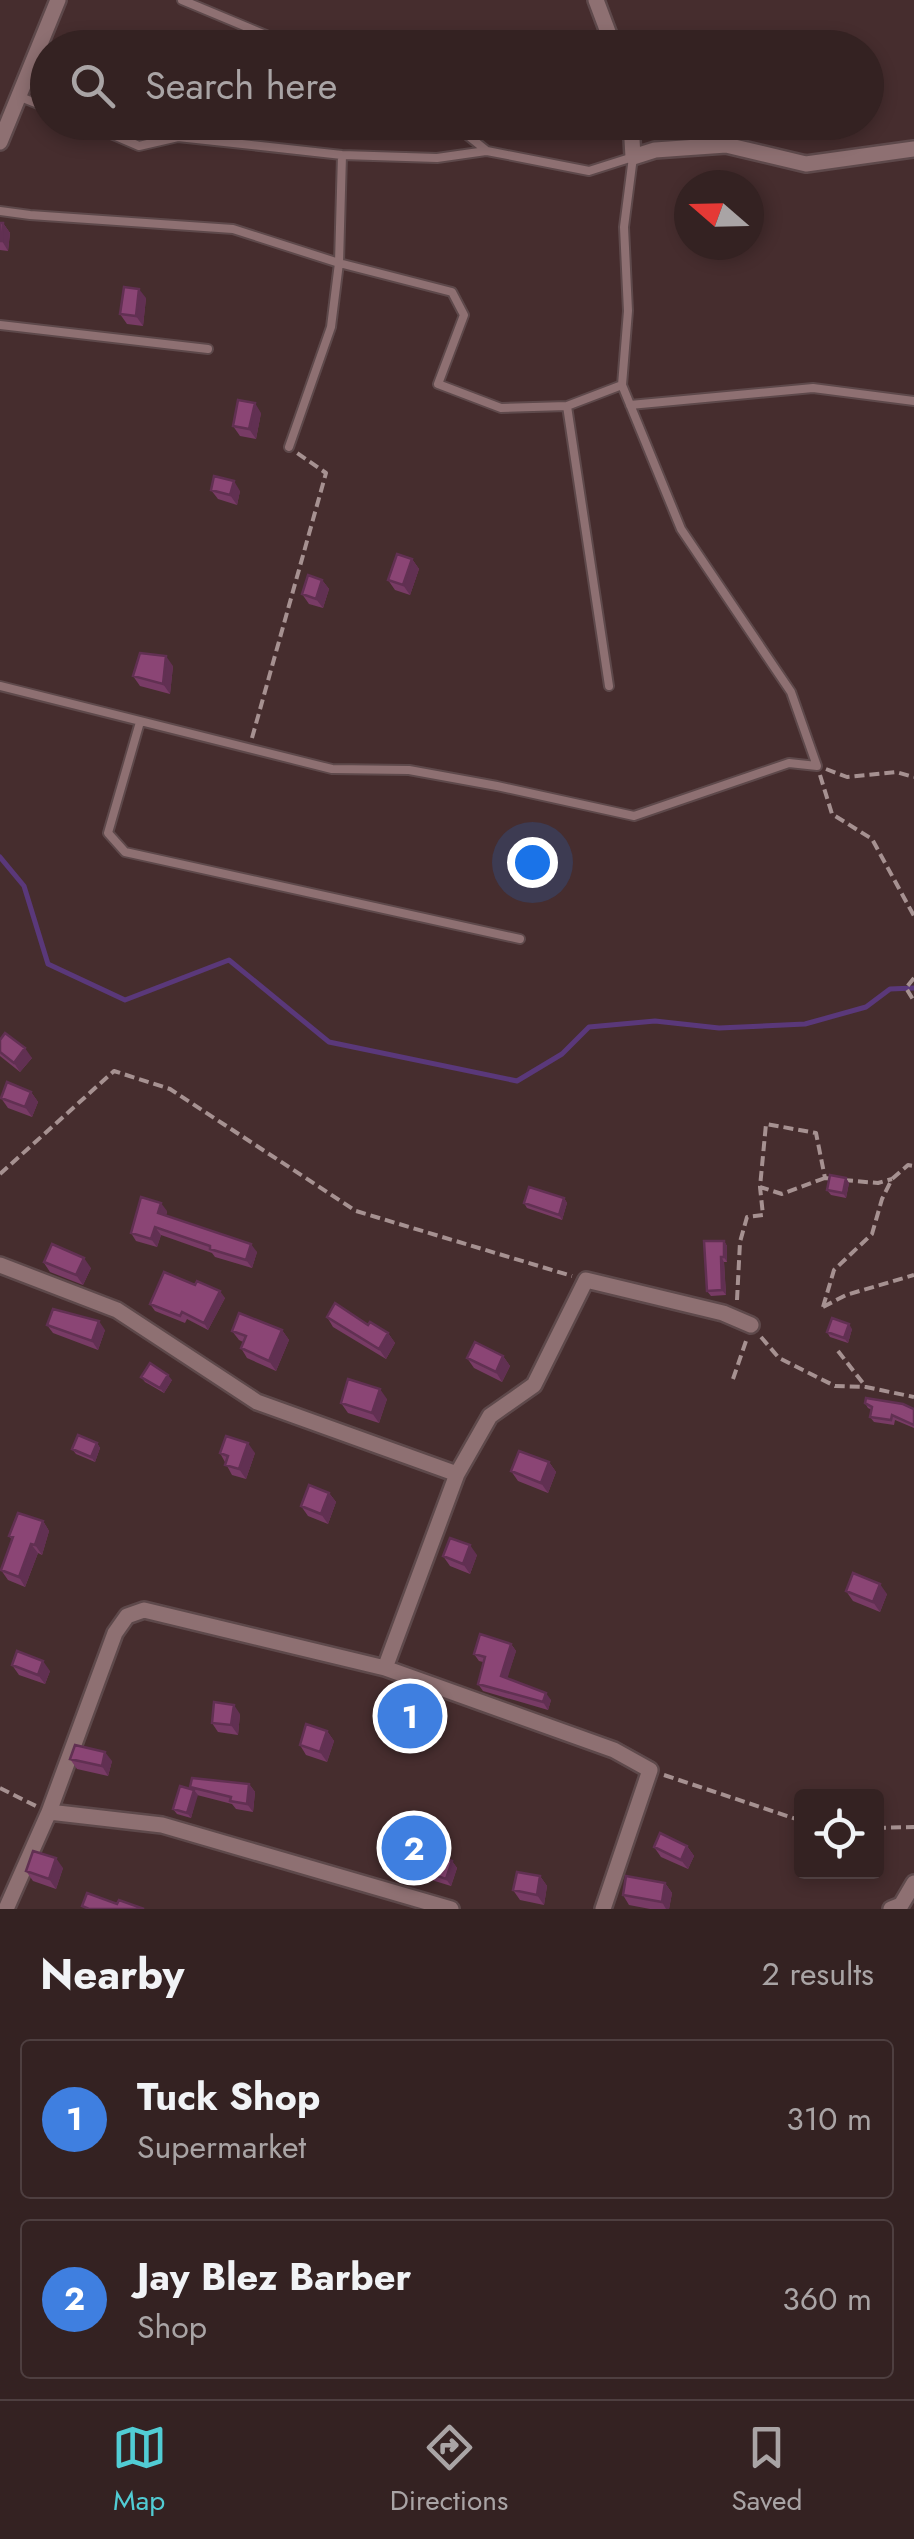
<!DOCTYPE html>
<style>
body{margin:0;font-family:Jost,sans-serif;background:#3c2a2a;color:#f1f3f6}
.controls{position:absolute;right:30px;bottom:30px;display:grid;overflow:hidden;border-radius:10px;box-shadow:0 5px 15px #0003}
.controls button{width:90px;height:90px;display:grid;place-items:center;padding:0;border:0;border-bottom:2px solid #4e3f40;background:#342222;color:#f1f3f6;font:50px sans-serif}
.compass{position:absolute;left:674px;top:170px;width:90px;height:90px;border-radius:50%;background:#342222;box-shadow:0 5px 15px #0003;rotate:290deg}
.you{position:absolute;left:532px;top:862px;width:35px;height:35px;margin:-25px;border:8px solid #fff;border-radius:50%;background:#1a73e8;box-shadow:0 0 0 15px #1a73e833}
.badge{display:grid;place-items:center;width:65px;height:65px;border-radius:50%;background:#51ccd4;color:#fff;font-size:32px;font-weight:700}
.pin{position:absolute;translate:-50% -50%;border:5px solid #fff;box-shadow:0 2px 10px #0006}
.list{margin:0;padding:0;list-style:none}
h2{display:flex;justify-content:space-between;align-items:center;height:130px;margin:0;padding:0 40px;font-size:42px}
h2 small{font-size:32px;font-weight:400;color:#a9a4a5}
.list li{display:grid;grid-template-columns:65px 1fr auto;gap:30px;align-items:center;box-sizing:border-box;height:160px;margin:0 20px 20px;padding:0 20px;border:2px solid #4e3f40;border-radius:10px}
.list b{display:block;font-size:38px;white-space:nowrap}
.list p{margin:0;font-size:32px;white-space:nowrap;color:#a9a4a5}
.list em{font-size:32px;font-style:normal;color:#a9a4a5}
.icon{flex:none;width:55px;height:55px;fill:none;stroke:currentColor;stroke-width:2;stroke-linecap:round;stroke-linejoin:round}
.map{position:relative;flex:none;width:914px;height:1909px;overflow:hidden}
.search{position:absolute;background:#342222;box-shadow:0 5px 15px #0003;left:30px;right:30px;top:30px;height:110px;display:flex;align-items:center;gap:25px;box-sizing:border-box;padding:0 35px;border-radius:55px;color:#a9a4a5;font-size:38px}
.sheet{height:490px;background:#342222}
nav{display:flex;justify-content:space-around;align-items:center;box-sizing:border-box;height:140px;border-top:2px solid #4e3f40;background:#342222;font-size:28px;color:#a9a4a5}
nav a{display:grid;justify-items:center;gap:5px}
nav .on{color:#51ccd4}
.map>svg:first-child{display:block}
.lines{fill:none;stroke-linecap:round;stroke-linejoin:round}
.stream{stroke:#5a387a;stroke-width:5}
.service-casing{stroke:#5e494b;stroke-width:12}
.minor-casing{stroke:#5e494b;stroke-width:20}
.path{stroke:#a69191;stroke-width:4;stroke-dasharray:10 5;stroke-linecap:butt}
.service{stroke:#8e7072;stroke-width:8}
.minor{stroke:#8e7072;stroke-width:15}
.wall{fill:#783b65}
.shaded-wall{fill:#613052}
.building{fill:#8b4575;stroke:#613052;stroke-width:2.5}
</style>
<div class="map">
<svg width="914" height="1909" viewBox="0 0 914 1909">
<rect width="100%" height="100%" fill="#462d2e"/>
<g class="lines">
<path class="stream" d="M0,857L24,886L48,964L125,1000L229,960L329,1042L517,1081L562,1054L589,1027L655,1021L719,1028L805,1024L866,1007L890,989L914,988"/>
<defs>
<path id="service" d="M182,0L297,48
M18,96L48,108
M83,122L139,146L178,137L342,155L437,158L486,151
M0,211L30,215L233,229L339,263L452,292L464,315L438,384L501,408L567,406
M0,325L208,349
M630,405L813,388L914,401
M289,447L331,327L339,263L342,155
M0,686L332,769L409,770L497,786L634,816L789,763L817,766L791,692L681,529L622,385L628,311L624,227L633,157L589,171L487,151L451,122
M609,686L567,406L622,385
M140,722L108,833L125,852L520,939"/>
<path id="minor" d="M596,0L614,48
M631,122L633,157L655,150L726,145L806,164L914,149
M0,142L58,0
M0,1265L117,1310L257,1402L457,1474
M385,1668L457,1474L490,1416L534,1385L586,1280L723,1313L751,1325
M49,1812L162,1825L451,1909
M6,1909L49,1812L115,1633L127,1616L144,1610L385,1668L614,1750L650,1770L603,1909
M891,1909L901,1905L914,1883"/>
</defs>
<use href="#service" class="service-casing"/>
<use href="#minor" class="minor-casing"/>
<path class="path" d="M252,738L326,473L297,453
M826,769L847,777L896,772L914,777
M820,775L832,814L872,839L914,916
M914,978L906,988L914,1001
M0,1174L114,1071L170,1089L356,1211L572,1276
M825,1178L782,1194L760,1187L766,1124L816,1133L825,1178L833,1179
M843,1180L878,1183L892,1179
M737,1300L740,1242L747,1217L763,1215L760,1187
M823,1307L834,1270L872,1234L882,1199L892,1179L908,1165L914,1166
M823,1307L846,1295L914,1275
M761,1337L779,1358L835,1386L866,1387L914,1397
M838,1351L866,1387
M733,1379L746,1341
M664,1775L802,1821
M0,1788L36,1806
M876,1828L914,1827"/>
<use href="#service" class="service"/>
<use href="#minor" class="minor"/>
</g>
<path class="wall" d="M0,223H3L10,233L8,251L0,250Z
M146,298L143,326L127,324L120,314Z
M261,413L256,439L240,436L233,426Z
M211,490L240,491L237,505L218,499Z
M412,559L419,569L410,595L395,590L388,580Z
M322,580L329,589L323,608L309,604L302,594Z
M173,666L170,694L140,686L133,676Z
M0,1040L32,1058L20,1072L0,1056Z
M31,1092L38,1102L32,1117L8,1108L1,1098Z
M846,1178L849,1183L846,1198L831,1195L827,1190Z
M564,1198L567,1203L562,1220L527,1208L524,1203Z
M167,1211L166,1216L257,1252L252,1268L215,1257L212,1253L161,1235L157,1247L136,1241L131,1233Z
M724,1241L727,1246V1262H724L726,1295L711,1296L707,1291Z
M44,1263L91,1268L83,1285L50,1272Z
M195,1285L225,1298L208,1330L187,1319L185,1323L155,1311L150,1304Z
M327,1317L368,1325L388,1333L395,1343L386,1359L333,1327Z
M47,1325L105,1330L98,1350L53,1333Z
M852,1329L848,1343L830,1337L827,1332Z
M282,1330L289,1340L276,1371L247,1358L241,1348L243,1342L239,1340L232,1331Z
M503,1356L510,1366L502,1382L474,1368L467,1358Z
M141,1377L172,1380L164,1393L145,1382Z
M387,1399L379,1423L348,1413L341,1403Z
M865,1403L914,1409V1428L895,1420L894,1425L874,1422L870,1417L872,1410L868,1408Z
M97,1443L100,1448L95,1462L76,1454L72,1449Z
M220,1453H255L246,1479L232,1475Z
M549,1462L556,1472L548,1493L518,1481L511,1471Z
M329,1493L336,1502L328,1524L308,1516L301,1506Z
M43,1521L49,1531L42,1555L38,1553L25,1587L8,1580L1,1570L12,1540L9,1536Z
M477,1555L470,1574L450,1566L443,1556Z
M846,1591L887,1594L880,1612L853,1601Z
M511,1644L516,1651L507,1678L551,1700L548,1710L483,1691L478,1684L483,1662L479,1661L474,1654Z
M12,1665L50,1671L45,1684L19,1675Z
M240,1714L238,1735L218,1732L212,1723Z
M422,1715L409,1750L393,1745L390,1740Z
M327,1731L334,1741L327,1762L306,1755L300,1745Z
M70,1759L112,1761L108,1776L77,1769Z
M249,1784L255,1792L253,1812L236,1809L232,1804L197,1795L191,1818L177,1814L173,1809L193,1790L190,1787Z
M687,1846L694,1856L688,1869L661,1857L654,1847Z
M443,1849L448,1857L447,1859L452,1861L457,1868L451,1886L425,1878L420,1870L421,1869L401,1857L396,1850Z
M63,1868L56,1889L33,1881L26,1871Z
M540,1876L547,1886L544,1905L520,1900L513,1890Z
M665,1883L672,1893L669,1909H650L629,1905L623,1895Z"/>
<path class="shaded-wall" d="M3,223L10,233L8,251L2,241Z
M139,289L146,298L143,326L136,316Z
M255,403L261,413L256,439L249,429Z
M234,481L240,491L237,505L230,495Z
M412,559L419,569L410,595L403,585Z
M322,580L329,589L323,608L316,599Z
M166,656L173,666L170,694L163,684Z
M25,1048L32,1058L20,1072L14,1063Z
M31,1092L38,1102L32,1117L25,1107Z
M846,1178L849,1183L846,1198L843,1193Z
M564,1198L567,1203L562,1220L559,1215Z
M161,1203L167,1211L164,1221L158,1213Z
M155,1227L161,1235L157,1247L151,1239Z
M724,1241L727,1246V1262L724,1257Z
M251,1244L257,1252L252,1268L246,1260Z
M721,1257L724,1262L726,1295L722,1290Z
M84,1258L91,1268L83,1285L76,1275Z
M220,1291L225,1298L208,1330L204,1323Z
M99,1321L105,1330L98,1350L92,1341Z
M849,1324L852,1329L848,1343L844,1338Z
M282,1330L289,1340L276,1371L269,1361Z
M388,1333L395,1343L386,1359L379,1349Z
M503,1356L510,1366L502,1382L496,1372Z
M168,1375L172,1380L164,1393L160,1388Z
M380,1389L387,1399L379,1423L372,1413Z
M97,1443L100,1448L95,1462L91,1457Z
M248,1443L255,1453L246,1479L239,1469Z
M549,1462L556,1472L548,1493L541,1483Z
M329,1493L336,1502L328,1524L321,1514Z
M43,1521L49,1531L42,1555L35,1545Z
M31,1544L38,1553L25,1587L19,1577Z
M470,1545L477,1555L470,1574L463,1564Z
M880,1584L887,1594L880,1612L873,1602Z
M511,1644L516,1651L506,1683L501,1676Z
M43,1661L50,1671L45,1684L38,1675Z
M546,1693L551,1700L548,1710L543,1702Z
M234,1705L240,1714L238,1735L231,1725Z
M418,1710L422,1715L409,1750L405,1745Z
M327,1731L334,1741L327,1762L320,1752Z
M105,1752L112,1761L108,1776L102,1766Z
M249,1784L255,1792L253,1812L247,1804Z
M194,1790L198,1795L191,1818L187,1813Z
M687,1846L694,1856L688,1869L681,1860Z
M56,1858L63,1868L56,1889L49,1879Z
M452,1861L457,1868L451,1886L446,1879Z
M540,1876L547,1886L544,1905L537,1895Z
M665,1883L672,1893L669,1909H666L662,1902Z"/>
<path class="building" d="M0,223H3L2,241H0Z
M124,287L139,289L136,316L120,314Z
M238,400L255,403L249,429L233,426Z
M214,476L234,481L230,495L211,490Z
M397,554L412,559L403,585L388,580Z
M308,575L322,580L316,599L302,594Z
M140,653L166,656L163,684L133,676Z
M5,1033L25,1048L14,1063L0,1052V1040Z
M7,1082L31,1092L25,1107L1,1098Z
M830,1175L846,1178L843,1193L827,1190Z
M529,1187L564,1198L559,1215L524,1203Z
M141,1197L161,1203L158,1213L251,1244L246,1260L210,1249V1246L155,1227L151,1239L131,1233Z
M704,1241H724V1257H721L722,1290L707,1291Z
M52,1244L84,1258L76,1275L44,1262Z
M164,1272L195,1285L197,1281L220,1291L204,1323L182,1312L180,1316L150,1304Z
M335,1303L368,1325L370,1322L388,1333L379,1349L327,1317Z
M53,1309L99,1321L92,1341L47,1325Z
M239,1313L282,1330L269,1361L241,1348L246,1336L232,1331Z
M832,1318L849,1324L844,1338L827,1332Z
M475,1342L503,1356L496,1372L467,1358Z
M150,1363L168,1375L160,1388L141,1377Z
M348,1379L380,1389L372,1413L341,1403Z
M866,1398L903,1404L914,1409V1425L892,1415L891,1420L870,1417L872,1407L865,1403Z
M78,1435L97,1443L91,1457L72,1449Z
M226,1436L248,1443L239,1469L225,1465L228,1456L220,1453Z
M519,1451L549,1462L541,1483L511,1471Z
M309,1485L329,1493L321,1514L301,1506Z
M18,1513L43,1521L35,1545L31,1544L19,1577L1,1570L13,1537L9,1536Z
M450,1538L470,1545L463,1564L443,1556Z
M853,1573L880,1584L873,1602L846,1591Z
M480,1634L511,1644L501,1676L546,1693L543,1702L478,1684L485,1657L474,1654Z
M17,1651L43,1661L38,1675L12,1665Z
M214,1702L234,1705L231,1725L212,1723Z
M400,1703L418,1710L405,1745L390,1740Z
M306,1724L327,1731L320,1752L300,1745Z
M75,1745L105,1752L102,1766L70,1759Z
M192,1778L249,1784L247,1804L230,1801L231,1797L190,1787Z
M180,1786L194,1790L187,1813L173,1809Z
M660,1833L687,1846L681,1860L654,1847Z
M405,1836L443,1849L441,1857L452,1861L446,1879L420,1870L423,1866L396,1850Z
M33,1851L56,1858L49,1879L26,1871Z
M517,1872L540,1876L537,1895L513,1890Z
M626,1876L665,1883L662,1902L623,1895Z
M87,1893L117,1904L119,1900L144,1909H89L82,1906Z"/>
</svg>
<div class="controls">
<button><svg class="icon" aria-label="locate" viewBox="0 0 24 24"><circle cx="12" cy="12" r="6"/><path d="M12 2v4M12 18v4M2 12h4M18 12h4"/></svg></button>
</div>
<svg class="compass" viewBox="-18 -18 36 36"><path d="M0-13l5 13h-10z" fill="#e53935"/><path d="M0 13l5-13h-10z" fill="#a9a4a5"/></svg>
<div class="you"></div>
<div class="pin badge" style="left:410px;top:1716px;background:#3f7fe0">1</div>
<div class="pin badge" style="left:414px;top:1848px;background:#3f7fe0">2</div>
<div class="search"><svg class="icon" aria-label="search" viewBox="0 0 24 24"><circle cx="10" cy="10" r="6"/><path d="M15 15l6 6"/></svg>Search here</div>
</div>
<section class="sheet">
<h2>Nearby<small>2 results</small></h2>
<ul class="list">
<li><span class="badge" style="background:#3f7fe0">1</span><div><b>Tuck Shop</b><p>Supermarket</p></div><em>310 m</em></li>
<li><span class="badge" style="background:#3f7fe0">2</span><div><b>Jay Blez Barber</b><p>Shop</p></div><em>360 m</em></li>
</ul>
</section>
<nav>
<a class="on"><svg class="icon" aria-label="map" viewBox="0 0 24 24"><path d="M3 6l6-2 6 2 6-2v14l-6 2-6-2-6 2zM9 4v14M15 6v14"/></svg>Map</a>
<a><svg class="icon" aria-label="directions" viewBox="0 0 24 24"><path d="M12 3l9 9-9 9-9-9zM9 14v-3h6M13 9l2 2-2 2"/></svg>Directions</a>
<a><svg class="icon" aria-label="saved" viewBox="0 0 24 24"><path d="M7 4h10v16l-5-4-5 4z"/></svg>Saved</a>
</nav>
